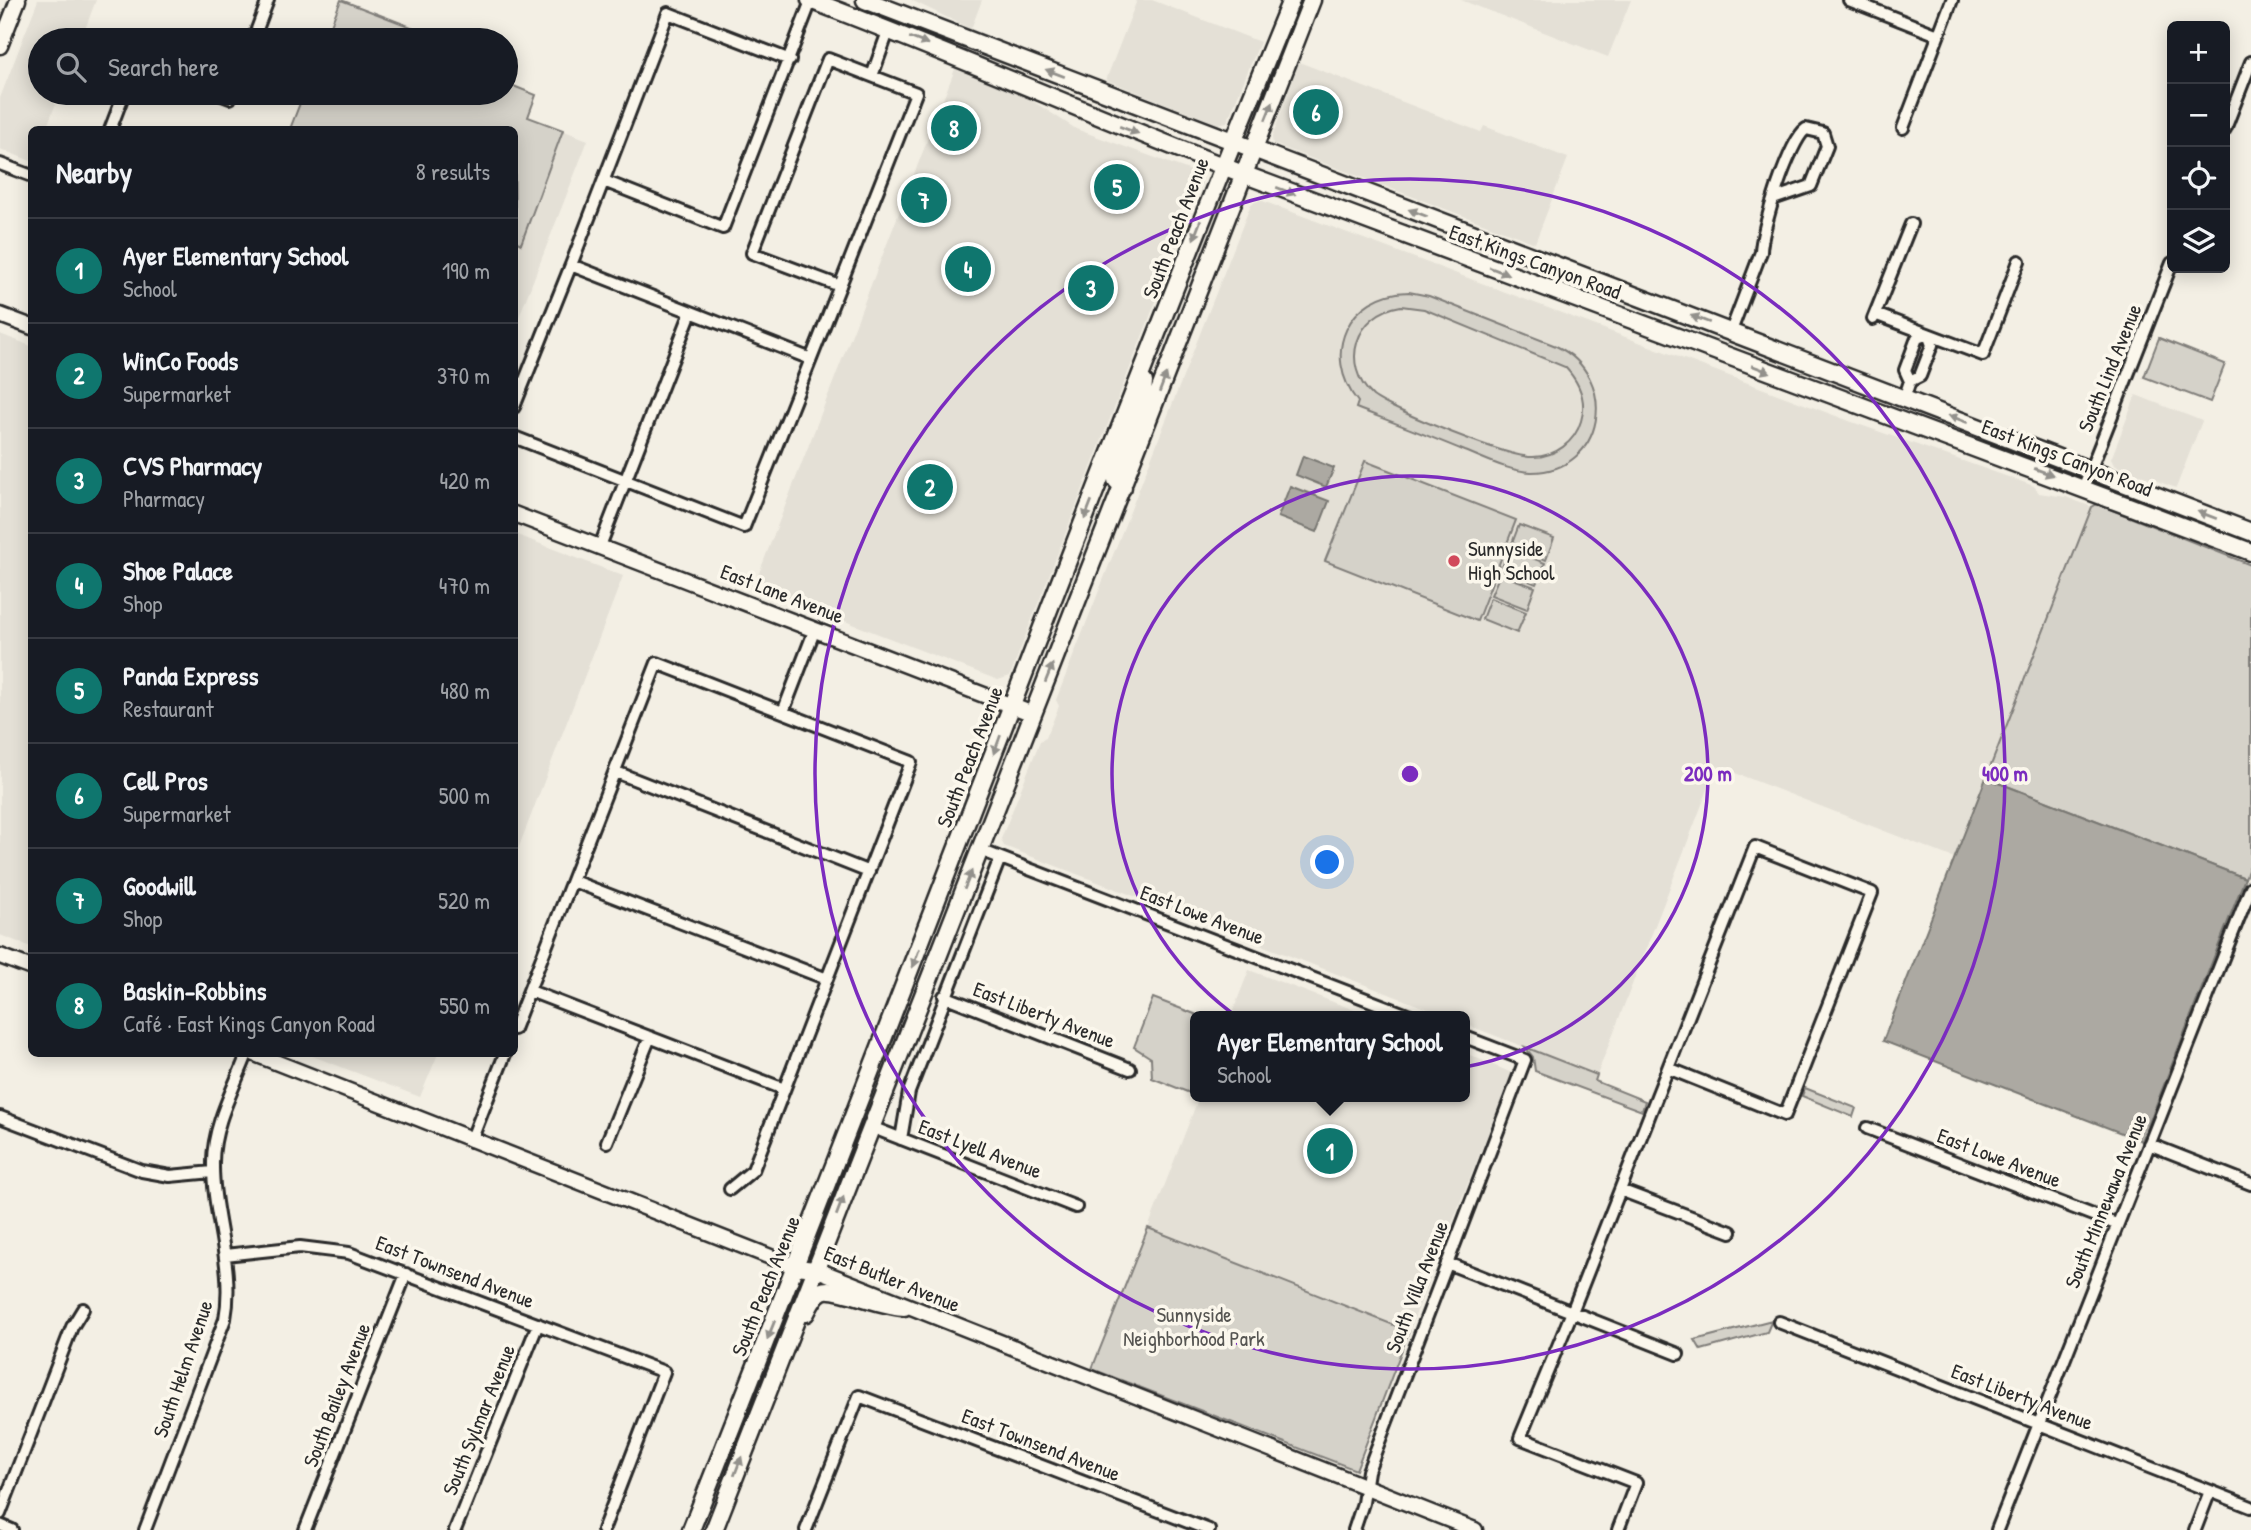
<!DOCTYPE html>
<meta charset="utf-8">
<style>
body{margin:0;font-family:"Patrick Hand",sans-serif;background:#20242c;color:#f1f3f6}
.controls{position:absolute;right:21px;top:21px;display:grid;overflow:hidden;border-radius:10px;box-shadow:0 4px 18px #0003}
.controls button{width:63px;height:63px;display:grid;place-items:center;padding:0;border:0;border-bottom:2px solid #363941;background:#171b24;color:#f1f3f6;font:35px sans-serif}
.you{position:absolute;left:1328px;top:863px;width:24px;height:24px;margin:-18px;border:5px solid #fff;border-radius:50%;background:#1a73e8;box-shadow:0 0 0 10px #1a73e833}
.badge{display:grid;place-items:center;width:46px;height:46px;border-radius:50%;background:#0f766e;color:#fff;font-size:23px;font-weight:700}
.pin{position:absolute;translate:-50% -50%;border:4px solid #fff;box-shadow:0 2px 7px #0006}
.popup{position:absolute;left:1190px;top:1011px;width:280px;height:91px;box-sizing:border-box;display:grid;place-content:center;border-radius:10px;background:#171b24;filter:drop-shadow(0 2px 5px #0005);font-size:23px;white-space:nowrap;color:#9ea1a6}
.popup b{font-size:26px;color:#f1f3f6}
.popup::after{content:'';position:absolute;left:50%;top:100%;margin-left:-14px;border:14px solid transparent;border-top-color:#171b24}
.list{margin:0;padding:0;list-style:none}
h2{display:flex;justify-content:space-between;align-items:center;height:91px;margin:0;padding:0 28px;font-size:30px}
h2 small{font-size:23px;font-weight:400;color:#9ea1a6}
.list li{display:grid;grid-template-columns:46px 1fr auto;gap:21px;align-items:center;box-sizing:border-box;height:105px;padding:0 28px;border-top:2px solid #363941}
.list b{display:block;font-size:26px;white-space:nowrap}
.list p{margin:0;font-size:23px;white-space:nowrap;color:#9ea1a6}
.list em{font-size:23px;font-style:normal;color:#9ea1a6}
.icon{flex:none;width:38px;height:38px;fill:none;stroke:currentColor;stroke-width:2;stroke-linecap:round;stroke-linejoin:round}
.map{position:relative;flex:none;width:2251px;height:1530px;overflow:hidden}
.search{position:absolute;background:#171b24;box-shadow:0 4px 18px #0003;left:28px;top:28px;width:490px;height:77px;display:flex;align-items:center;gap:18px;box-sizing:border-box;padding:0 24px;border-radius:38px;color:#9ea1a6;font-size:26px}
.panel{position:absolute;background:#171b24;box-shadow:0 4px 18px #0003;left:28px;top:126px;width:490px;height:931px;border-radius:10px}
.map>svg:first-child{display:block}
.built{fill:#e4e0d6}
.green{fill:#d5d2c9;stroke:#807e7a;stroke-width:2;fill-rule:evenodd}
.water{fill:#aca9a2;stroke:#787772;stroke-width:2}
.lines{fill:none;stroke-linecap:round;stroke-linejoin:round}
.minor-casing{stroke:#2b2b2b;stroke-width:16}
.tertiary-casing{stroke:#2b2b2b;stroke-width:19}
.secondary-casing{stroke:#2b2b2b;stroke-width:21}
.minor{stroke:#fbf7ec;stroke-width:10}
.tertiary{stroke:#fbf7ec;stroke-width:14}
.secondary{stroke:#fbf7ec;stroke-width:16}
.oneway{fill:#93918c}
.ring{fill:none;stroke:#7b2cbf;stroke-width:3.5}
.poi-dot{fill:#d1495b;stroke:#fbf7ec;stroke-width:2.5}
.labels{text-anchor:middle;stroke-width:7;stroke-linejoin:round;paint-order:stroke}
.street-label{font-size:21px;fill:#2b2b2b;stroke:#fbf7ec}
.poi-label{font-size:21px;fill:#2b2b2b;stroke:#fbf7ec;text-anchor:start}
.park-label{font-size:21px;fill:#565552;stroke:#fbf7ec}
.centre{fill:#7b2cbf;stroke:#fbf7ec;stroke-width:3.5}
.ring-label{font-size:21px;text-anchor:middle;font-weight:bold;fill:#7b2cbf;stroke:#fbf7ec;stroke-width:7;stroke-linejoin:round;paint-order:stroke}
</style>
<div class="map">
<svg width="2251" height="1530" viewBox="0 0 2251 1530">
<rect width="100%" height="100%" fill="#f3efe4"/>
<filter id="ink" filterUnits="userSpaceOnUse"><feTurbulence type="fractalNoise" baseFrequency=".0143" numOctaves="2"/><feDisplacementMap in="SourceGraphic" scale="14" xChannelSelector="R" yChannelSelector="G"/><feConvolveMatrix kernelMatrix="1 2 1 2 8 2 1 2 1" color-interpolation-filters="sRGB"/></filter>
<g filter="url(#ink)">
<path class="built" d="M38,0H96L81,40H40V93H60L46,129L32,130L31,161L0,149V98Z
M911,0H982L971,29Z
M1137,0H1152L1260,42L1227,122L1218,124L1106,80Z
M1461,0H1631L1608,57Z
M1299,62L1481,132L1484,126L1568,158L1535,243L1273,144L1272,137Z
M955,69L1025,96L1076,129L1197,173L1202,183L1010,676L998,680L754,586Z
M506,83L536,95L528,117L588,140L515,327L514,130H290L304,93H506Z
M1260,200L1852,422L2034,486L2039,493L2066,497L2092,507L1954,858L1717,766L1597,1075L1465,1024V1016H1446L1004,846L1001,839L1040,741L1046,738L1059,706L1056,700L1251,204Z
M0,334L31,346V947L0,935Z
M2136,395L2202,421L2176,488L2114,465L2111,459Z
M515,534L623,576L515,857Z
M1249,970L1370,1016H1231Z
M1465,1053L1512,1073L1409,1331L1148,1228L1199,1097H1465Z
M307,1054H438L420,1097Z"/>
<path class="green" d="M341,0L445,40H325Z
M506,83L536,95L528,117L563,130L521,244L515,241L514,130L290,129L304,93H506Z
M1409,292L1429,296L1556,346C1621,377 1605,473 1531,472C1508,471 1486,459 1465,451C1429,436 1392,422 1356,408L1358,402C1320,354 1348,293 1409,292ZM1401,306L1424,309L1565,367C1579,382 1587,401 1581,421C1575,442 1555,457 1533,457C1510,458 1393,411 1373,396C1339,364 1356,313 1401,306Z
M2159,338L2225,364L2210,402L2144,377Z
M1365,461L1516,520L1477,621L1325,561Z
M2097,504L2251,565V863L2245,878L1986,778L2092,507Z
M1519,525L1554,538L1546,560L1511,546Z
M1509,549L1545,563L1536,584L1501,570Z
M1500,574L1535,587L1527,609L1491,595Z
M1490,598L1526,612L1517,633L1482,619Z
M1153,998L1200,1016H1195V1095L1152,1078L1151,1058L1134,1047Z
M1525,1047L1597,1075L1595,1081L1645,1101L1642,1111L1535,1071L1533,1057Z
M1805,1088L1856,1108L1853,1117L1802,1096Z
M1148,1228L1409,1331L1356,1470L1092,1369Z
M1772,1320L1767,1332L1701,1350L1695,1340Z"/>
<path class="water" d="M1303,456L1334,468L1326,487L1296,475Z
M1290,486L1329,501L1317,532L1278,517Z
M1986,778L2245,878L2142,1141L1883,1041Z"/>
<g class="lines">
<defs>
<path id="minor" d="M1849,0L1938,35
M253,40L268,0
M872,76L889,29
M217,93L230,98L232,93
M1903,128L1952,0
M2225,129L2251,62
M110,130L124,93
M0,164L32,176
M604,181L723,228L811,1
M691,312L571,265L668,13L790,60
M1875,314L1983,355L2019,261
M1873,319L1911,224
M1731,331L1761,252C1761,231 1789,141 1806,129L1823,133L1827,146L1811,186L1776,198
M1904,399L1910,381L1920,376L1932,345L1928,334L1917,338L1905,370L1910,381
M514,407L571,265
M514,437L744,527L811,359
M2084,486L2172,263
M600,546L691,312L811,359L916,93L828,59L752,253L840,286
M783,712L815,629
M616,772L869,872
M980,850L1410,1016
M573,881L827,979
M530,991L784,1089
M944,996L1130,1069
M514,1029L657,663L911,762L753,1170L730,1189
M0,1117L142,1171L170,1176L213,1172
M871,1127L1076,1207
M1867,1128L2116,1224
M901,1139L909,1092L1000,858
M471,1141L505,1054
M607,1142L650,1037
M2149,1144L2251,1184
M1620,1190L1731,1232
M225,1255L300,1247L349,1253L664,1372L603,1530
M1447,1263L1572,1312C1633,1157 1694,1002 1755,847L1872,893L1785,1115L1668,1068
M1779,1322L2251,1507
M0,1514L72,1327L83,1309
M0,1525L12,1530
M145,1530L225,1319C235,1266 212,1215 213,1162C213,1125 234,1088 247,1054
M305,1530L406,1274
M455,1530L538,1324
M806,1530L859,1396L1209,1530
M1354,1530L1363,1503L1368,1471L1525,1060L1465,1037
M1618,1530L1636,1483L1520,1438L1572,1312L1678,1354
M1997,1530L2251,887
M2195,1530L2210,1491"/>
<path id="tertiary" d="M0,46L18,0
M0,315L32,327
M514,514L1033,714
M0,956L32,968
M255,1054L796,1267L815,1269L1475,1530"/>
<path id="secondary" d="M810,0C956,55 1098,118 1243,174L2251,552
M865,0L2251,532
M1123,487L1116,480V470L1142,403L1144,382
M806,1313C810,1305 814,1295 822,1291C834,1285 883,1307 904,1307
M691,1530C894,1021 1083,507 1291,0
M714,1530L1312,0"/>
</defs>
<use href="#minor" class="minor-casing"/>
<use href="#tertiary" class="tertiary-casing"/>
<use href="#secondary" class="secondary-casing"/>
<use href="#minor" class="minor"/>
<use href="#tertiary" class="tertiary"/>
<use href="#secondary" class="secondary"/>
</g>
<defs><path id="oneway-solid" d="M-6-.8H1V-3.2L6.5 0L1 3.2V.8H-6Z" transform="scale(1.75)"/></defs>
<g class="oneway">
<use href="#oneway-solid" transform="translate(919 41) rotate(21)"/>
<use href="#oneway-solid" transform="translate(1055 73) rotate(-159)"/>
<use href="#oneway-solid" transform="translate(1269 111) rotate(-68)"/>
<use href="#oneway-solid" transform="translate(1129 130) rotate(21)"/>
<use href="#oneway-solid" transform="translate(1286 191) rotate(21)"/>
<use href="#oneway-solid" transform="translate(1418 213) rotate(-159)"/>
<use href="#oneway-solid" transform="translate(1197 230) rotate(111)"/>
<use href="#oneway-solid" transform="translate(1499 271) rotate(21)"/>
<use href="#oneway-solid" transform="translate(1700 319) rotate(-159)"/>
<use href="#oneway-solid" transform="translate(1761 369) rotate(21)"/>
<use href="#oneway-solid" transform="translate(1163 383) rotate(-69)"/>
<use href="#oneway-solid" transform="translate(1958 419) rotate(-159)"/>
<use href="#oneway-solid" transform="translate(2044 472) rotate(20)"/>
<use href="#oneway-solid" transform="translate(1088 510) rotate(111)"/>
<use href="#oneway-solid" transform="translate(2207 515) rotate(-159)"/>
<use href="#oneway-solid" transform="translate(1049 673) rotate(-68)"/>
<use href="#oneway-solid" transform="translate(997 745) rotate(110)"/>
<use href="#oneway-solid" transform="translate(968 880) rotate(-68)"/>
<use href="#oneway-solid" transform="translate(916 958) rotate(110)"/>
<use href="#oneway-solid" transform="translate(840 1206) rotate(-69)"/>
<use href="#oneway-solid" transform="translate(771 1330) rotate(112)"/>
<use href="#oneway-solid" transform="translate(738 1466) rotate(-69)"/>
</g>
</g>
<g class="ring">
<circle cx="1410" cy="774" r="298"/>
<circle cx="1410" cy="774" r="595"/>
</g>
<circle class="poi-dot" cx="1454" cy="561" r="7"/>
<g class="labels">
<g class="street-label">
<text transform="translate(1176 228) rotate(-69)" y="7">South Peach Avenue</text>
<text transform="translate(1535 262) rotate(20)" y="7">East Kings Canyon Road</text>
<text transform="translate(2110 368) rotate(-68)" y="7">South Lind Avenue</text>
<text transform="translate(2067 458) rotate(21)" y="7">East Kings Canyon Road</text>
<text transform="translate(782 594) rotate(21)" y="7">East Lane Avenue</text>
<text transform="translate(970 757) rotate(-69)" y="7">South Peach Avenue</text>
<text transform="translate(1202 915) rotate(21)" y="7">East Lowe Avenue</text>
<text transform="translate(1044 1015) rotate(21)" y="7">East Liberty Avenue</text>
<text transform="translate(980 1149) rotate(21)" y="7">East Lyell Avenue</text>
<text transform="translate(1999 1158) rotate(21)" y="7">East Lowe Avenue</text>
<text transform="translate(2106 1201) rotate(-68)" y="7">South Minnewawa Avenue</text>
<text transform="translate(455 1272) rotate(21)" y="7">East Townsend Avenue</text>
<text transform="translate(892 1279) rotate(22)" y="7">East Butler Avenue</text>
<text transform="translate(766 1286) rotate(-68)" y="7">South Peach Avenue</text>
<text transform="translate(1417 1287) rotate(-69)" y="7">South Villa Avenue</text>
<text transform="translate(183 1369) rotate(-71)" y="7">South Helm Avenue</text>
<text transform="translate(337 1395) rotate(-69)" y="7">South Bailey Avenue</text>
<text transform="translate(2022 1397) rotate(21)" y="7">East Liberty Avenue</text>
<text transform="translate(479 1420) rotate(-68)" y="7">South Sylmar Avenue</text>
<text transform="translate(1041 1445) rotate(21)" y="7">East Townsend Avenue</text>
</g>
<g class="poi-label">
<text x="1468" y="556">Sunnyside<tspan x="1468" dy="24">High School</tspan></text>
</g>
<g class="park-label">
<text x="1194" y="1322">Sunnyside<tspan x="1194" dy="24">Neighborhood Park</tspan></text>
</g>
</g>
<circle cx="1410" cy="774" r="10" class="centre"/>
<g class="ring-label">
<text x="1708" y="781">200 m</text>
<text x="2005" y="781">400 m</text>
</g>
</svg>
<div class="controls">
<button>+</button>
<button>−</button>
<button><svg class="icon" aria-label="locate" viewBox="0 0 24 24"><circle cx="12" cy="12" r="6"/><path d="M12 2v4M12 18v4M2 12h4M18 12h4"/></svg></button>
<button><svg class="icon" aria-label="layers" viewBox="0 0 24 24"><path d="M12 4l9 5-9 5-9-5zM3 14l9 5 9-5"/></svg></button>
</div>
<div class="you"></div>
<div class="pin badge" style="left:1330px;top:1151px">1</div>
<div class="popup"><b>Ayer Elementary School</b>School</div>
<div class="pin badge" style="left:930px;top:487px">2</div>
<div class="pin badge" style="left:1091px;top:288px">3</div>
<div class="pin badge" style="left:968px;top:269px">4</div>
<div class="pin badge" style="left:1117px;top:187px">5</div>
<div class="pin badge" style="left:1316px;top:112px">6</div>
<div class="pin badge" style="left:924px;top:200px">7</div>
<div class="pin badge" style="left:954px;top:128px">8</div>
<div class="search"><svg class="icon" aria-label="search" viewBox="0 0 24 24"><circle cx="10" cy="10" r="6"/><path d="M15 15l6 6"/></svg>Search here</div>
<section class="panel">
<h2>Nearby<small>8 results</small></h2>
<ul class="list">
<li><span class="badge">1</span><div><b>Ayer Elementary School</b><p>School</p></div><em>190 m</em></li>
<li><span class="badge">2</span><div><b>WinCo Foods</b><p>Supermarket</p></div><em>370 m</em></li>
<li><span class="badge">3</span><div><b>CVS Pharmacy</b><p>Pharmacy</p></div><em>420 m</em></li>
<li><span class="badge">4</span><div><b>Shoe Palace</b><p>Shop</p></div><em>470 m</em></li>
<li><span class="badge">5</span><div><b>Panda Express</b><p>Restaurant</p></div><em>480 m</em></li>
<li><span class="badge">6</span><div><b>Cell Pros</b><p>Supermarket</p></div><em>500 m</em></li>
<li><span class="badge">7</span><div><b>Goodwill</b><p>Shop</p></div><em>520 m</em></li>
<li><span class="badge">8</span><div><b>Baskin-Robbins</b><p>Café · East Kings Canyon Road</p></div><em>550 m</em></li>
</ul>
</section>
</div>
